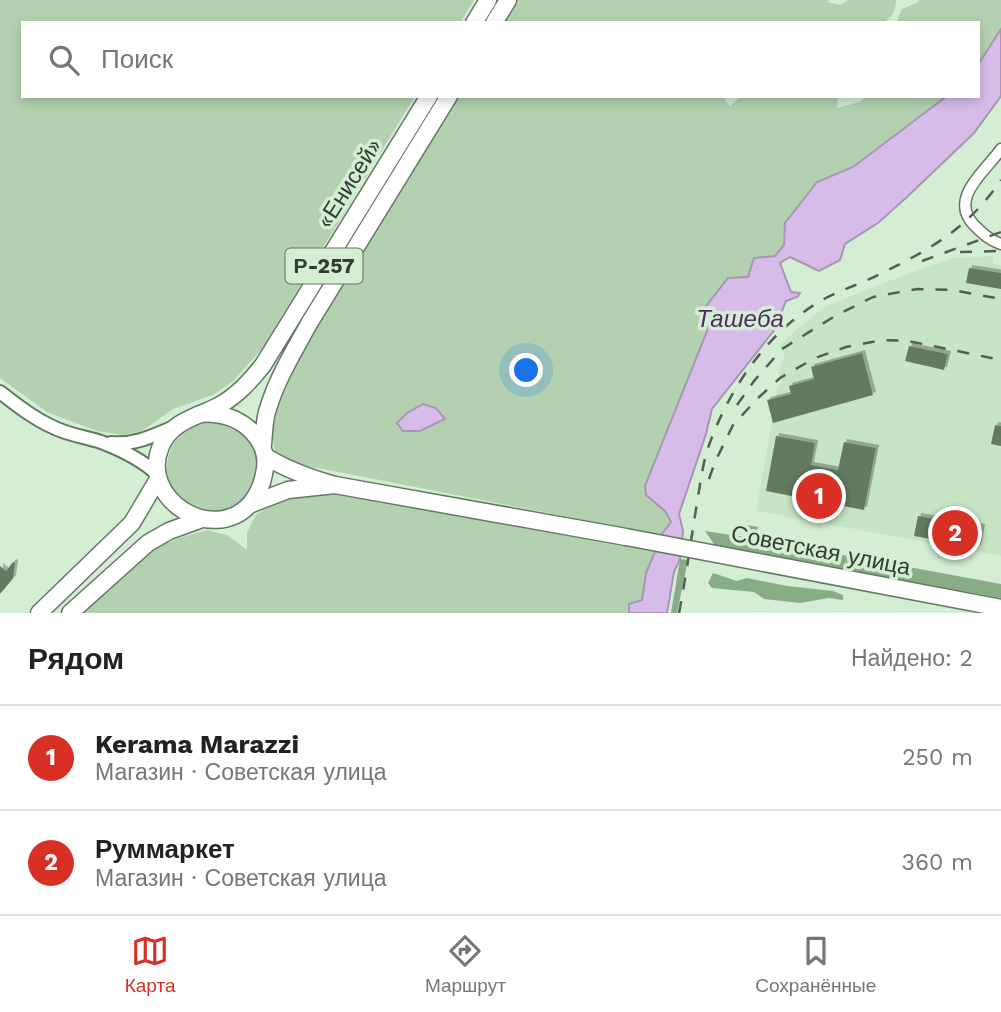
<!DOCTYPE html>
<html lang="ru">
<meta charset="utf-8">
<style>
body{margin:0;font-family:"Work Sans",sans-serif;background:#f2f2f2;color:#222}
.you{position:absolute;left:527px;top:371px;width:24px;height:24px;margin:-18px;border:5px solid #fff;border-radius:50%;background:#1a73e8;box-shadow:0 0 0 10px #1a73e833}
.badge{display:grid;place-items:center;width:46px;height:46px;border-radius:50%;background:#d93025;color:#fff;font-size:23px;font-weight:700}
.pin{position:absolute;translate:-50% -50%;border:4px solid #fff;box-shadow:0 2px 7px #0006}
.list{margin:0;padding:0;list-style:none}
h2{display:flex;justify-content:space-between;align-items:center;height:91px;margin:0;padding:0 28px;font-size:30px}
h2 small{font-size:23px;font-weight:400;color:#767676}
.list li{display:grid;grid-template-columns:46px 1fr auto;gap:21px;align-items:center;box-sizing:border-box;height:105px;padding:0 28px;border-top:2px solid #e0e0e0}
.list b{display:block;font-size:26px;white-space:nowrap}
.list p{margin:0;font-size:23px;white-space:nowrap;color:#767676}
.list em{font-size:23px;font-style:normal;color:#767676}
.icon{flex:none;width:38px;height:38px;fill:none;stroke:currentColor;stroke-width:2;stroke-linecap:round;stroke-linejoin:round}
.map{position:relative;flex:none;width:1001px;height:613px;overflow:hidden}
.search{position:absolute;background:#fff;box-shadow:0 4px 10px #0003;left:21px;right:21px;top:21px;height:77px;display:flex;align-items:center;gap:18px;box-sizing:border-box;padding:0 24px;border-radius:0px;color:#767676;font-size:26px}
.sheet{height:301px;background:#fff}
nav{display:flex;justify-content:space-around;align-items:center;box-sizing:border-box;height:98px;border-top:2px solid #e0e0e0;background:#fff;font-size:19px;color:#767676}
nav a{display:grid;justify-items:center;gap:4px}
nav .on{color:#d93025}
.map>svg:first-child{display:block}
.built{fill:#c6e5c4}
.green{fill:#b3d1b1}
.forest{fill:#88ad86}
.water{fill:#d7bcea;stroke:#a696b2;stroke-width:2}
.building{fill:#637a61;filter:url(#shadow)}
.lines{fill:none;stroke-linecap:round;stroke-linejoin:round}
.minor-casing{stroke:#627960;stroke-width:13}
.tertiary-casing{stroke:#627960;stroke-width:16}
.primary-casing{stroke:#627960;stroke-width:19}
.trunk-casing{stroke:#627960;stroke-width:19}
.minor{stroke:#fff;stroke-width:10}
.tertiary{stroke:#fff;stroke-width:12}
.primary{stroke:#fff;stroke-width:16}
.trunk{stroke:#fff;stroke-width:16}
.rail{stroke:#525f51;stroke-width:2.5;stroke-dasharray:12 12;stroke-linecap:butt}
.primary-bridge-casing{stroke:#627960;stroke-width:19;stroke-linecap:butt}
.primary-bridge{stroke:#fff;stroke-width:16}
.labels{text-anchor:middle;stroke-width:7;stroke-linejoin:round;paint-order:stroke}
.shield{fill:#d4eed3;stroke:#637162;stroke-width:2}
.shield-label{font-size:21px;font-weight:bold;fill:#323c31}
.street-label{font-size:23px;fill:#323c31;stroke:#d4eed3}
.water-label{font-size:24px;font-style:italic;fill:#4f2c64;stroke:#d4eed3}
</style>
<div class="map">
<svg width="1001" height="613" viewBox="0 0 1001 613">
<defs>
<filter id="shadow"><feDropShadow dx="3" dy="-3" stdDeviation="0" flood-color="#0004"/></filter>
</defs>
<rect width="100%" height="100%" fill="#d4eed3"/>
<path class="built" d="M993,256V264L1001,265V556L756,511L778,387L783,382L778,374L785,353L779,346L796,330L826,306L925,267L954,258Z"/>
<path class="green" d="M0,0H474L460,23H23V96H415L261,350L233,381L213,395L173,409L142,431L123,435L97,431L47,412L0,378Z
M516,0H830L827,2L840,5L848,0H896C896,10 893,18 882,23H502Z
M919,0H1001V29L978,65V23H898V18L902,9L918,2Z
M457,96H727L724,99L730,106L741,96H838L837,108L860,102L865,96H947L853,167L817,182L785,223V245L775,257L754,258L748,277L707,331L645,486L646,495L665,511L671,522L661,535L287,462L275,452L272,433L279,402L293,371L317,327Z
M167 468a46 46 0 1 1 92 0a46 46 0 1 1-92 0Z
M336,494L655,552L646,573L642,600L629,604V613H82L154,548L180,538L207,530L227,535L247,550V533L255,516L267,508L292,496Z"/>
<path class="forest" d="M747,525L758,527L756,539L1001,584V598L716,547L705,531L745,537Z
M680,559L688,560L677,613H671Z
M713,573L737,581L747,578L787,586L833,591L843,595V600L829,598L800,603L764,599L754,592L712,588L708,583Z"/>
<path class="water" d="M1001,29V96L974,133L908,196L878,223L845,244L840,260L819,271L790,257L780,263L791,292L800,293L797,297L786,301L782,311L783,319L712,409L706,434L679,514L683,531L680,559L674,572L667,613H629V604L642,600L646,573L655,552L661,535L671,522L665,511L646,495L645,486L707,331L704,309L728,278L748,277L754,258L775,256L784,245L785,223L817,182L853,167L947,96H978V65Z
M423,404L436,408L445,419L420,431H403L397,423L407,413Z"/>
<path class="building" d="M969,268L1001,273V289L966,283Z
M909,346L948,354L944,370L905,361Z
M862,353L873,395L773,423L767,400L791,394L789,386L814,379L811,367Z
M995,425L1001,426V446L991,444Z
M776,436L815,443L811,465L838,470L844,442L876,448L864,510L766,491Z
M918,516L982,527L978,548L914,536Z
M13,562L15,563L13,578L0,594V566L6,571Z"/>
<g class="lines">
<defs>
<path id="minor" d="M1001,149C986,171 948,198 974,225C982,233 989,240 1001,244"/>
<path id="tertiary" d="M0,392C19,407 41,424 65,432C77,436 89,438 101,442C122,450 141,459 157,474
M111,443C135,445 153,436 174,427"/>
<path id="primary" d="M265,456C287,470 310,478 335,485L626,537
M716,554L1001,608"/>
<path id="trunk" d="M474,23L488,0
M494,23L508,0
M197,415C202,414 208,413 213,414C244,416 272,442 264,474C262,485 258,494 251,503C214,546 138,499 161,446C172,420 198,417 220,405C238,395 251,380 263,365L429,96
M263,445C264,434 264,423 267,412C276,380 294,351 310,322L449,96
M249,505L288,490L335,485
M39,613L132,523L158,479
M70,613L148,543L169,531L202,519"/>
</defs>
<use href="#minor" class="minor-casing"/>
<use href="#tertiary" class="tertiary-casing"/>
<use href="#primary" class="primary-casing"/>
<use href="#trunk" class="trunk-casing"/>
<use href="#minor" class="minor"/>
<use href="#tertiary" class="tertiary"/>
<use href="#primary" class="primary"/>
<use href="#trunk" class="trunk"/>
<path class="rail" d="M960,252L1001,251
M922,261L1001,232
M737,405L754,381L782,349L835,316L873,297L917,289L952,290L1001,299
M709,479L715,462L733,425L757,399L780,378L815,358L846,347L883,340L908,341L1001,360
M679,613C686,577 691,540 697,503C700,486 702,468 707,451C727,391 768,330 824,299C843,289 863,283 882,273C933,248 969,227 1001,180"/>
<defs>
<path id="primary-bridge" d="M626,537L716,554"/>
</defs>
<use href="#primary-bridge" class="primary-bridge-casing"/>
<use href="#primary-bridge" class="primary-bridge"/>
</g>
<g class="labels">
<rect class="shield" x="285.5" y="248.5" width="77" height="35" rx="5"/>
<g class="shield-label">
<text x="324" y="273">Р-257</text>
</g>
<g class="street-label">
<text transform="translate(349 183) rotate(-58)" y="8">«Енисей»</text>
<text transform="translate(821 550) rotate(11)" y="8">Советская улица</text>
</g>
<g class="water-label">
<text x="740" y="327">Ташеба</text>
</g>
</g>
</svg>
<div class="you"></div>
<div class="pin badge" style="left:819px;top:496px">1</div>
<div class="pin badge" style="left:955px;top:533px">2</div>
<div class="search"><svg class="icon" aria-label="search" viewBox="0 0 24 24"><circle cx="10" cy="10" r="6"/><path d="M15 15l6 6"/></svg>Поиск</div>
</div>
<section class="sheet">
<h2>Рядом<small>Найдено: 2</small></h2>
<ul class="list">
<li><span class="badge">1</span><div><b>Kerama Marazzi</b><p>Магазин · Советская улица</p></div><em>250 m</em></li>
<li><span class="badge">2</span><div><b>Руммаркет</b><p>Магазин · Советская улица</p></div><em>360 m</em></li>
</ul>
</section>
<nav>
<a class="on"><svg class="icon" aria-label="map" viewBox="0 0 24 24"><path d="M3 6l6-2 6 2 6-2v14l-6 2-6-2-6 2zM9 4v14M15 6v14"/></svg>Карта</a>
<a><svg class="icon" aria-label="directions" viewBox="0 0 24 24"><path d="M12 3l9 9-9 9-9-9zM9 14v-3h6M13 9l2 2-2 2"/></svg>Маршрут</a>
<a><svg class="icon" aria-label="saved" viewBox="0 0 24 24"><path d="M7 4h10v16l-5-4-5 4z"/></svg>Сохранённые</a>
</nav>
